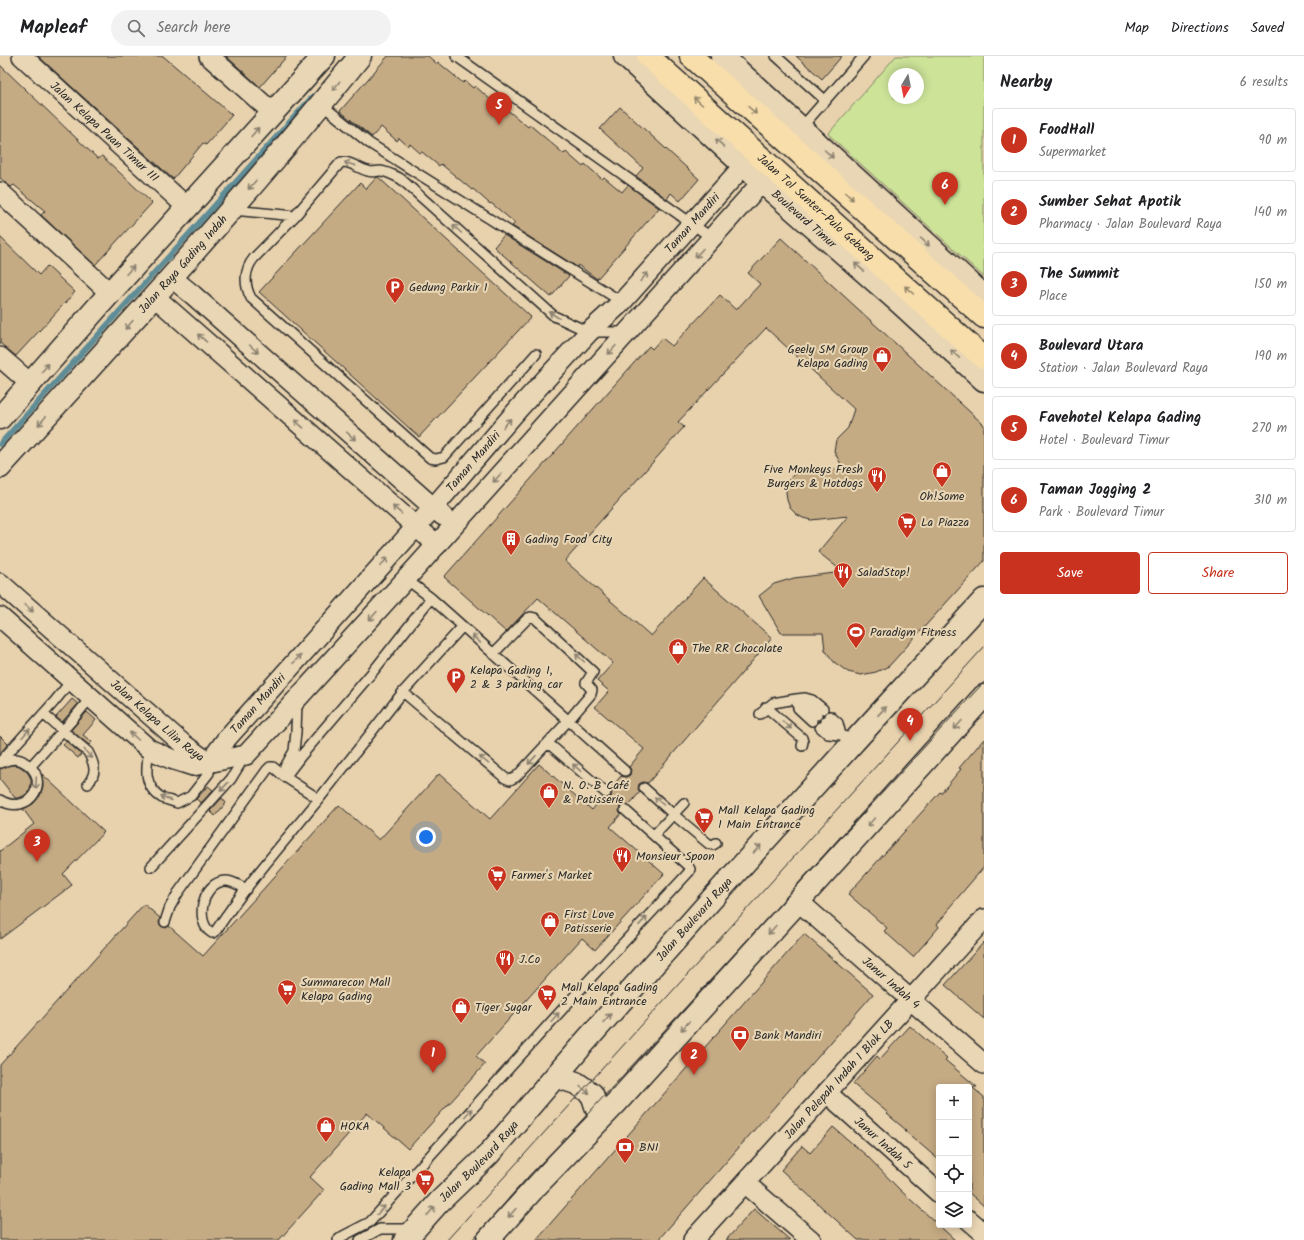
<!DOCTYPE html>
<meta charset="utf-8">
<style>
body{margin:0;font-family:Kalam,sans-serif;background:#f2f2f2;color:#202124}
.controls{position:absolute;right:12px;bottom:12px;display:grid;overflow:hidden;border-radius:4px;box-shadow:0 2px 10px #0003}
.controls button{width:36px;height:36px;display:grid;place-items:center;padding:0;border:0;border-bottom:1px solid #e0e0e0;background:#fff;color:#202124;font:20px sans-serif}
.compass{position:absolute;left:888px;top:12px;width:36px;height:36px;border-radius:50%;background:#fff;box-shadow:0 2px 10px #0003;rotate:190deg}
.you{position:absolute;left:426px;top:781px;width:14px;height:14px;margin:-10px;border:3px solid #fff;border-radius:50%;background:#1a73e8;box-shadow:0 0 0 6px #1a73e833}
.badge{display:grid;place-items:center;width:26px;height:26px;border-radius:50%;background:#c8321e;color:#fff;font-size:13px;font-weight:700}
.pin{position:absolute;translate:-50% -33px;filter:drop-shadow(0 1px 2px #0008)}
.pin::after{content:'';position:absolute;top:21px;width:14px;height:12px;background:inherit;clip-path:polygon(0 0,100% 0,50% 100%)}
.list{margin:0;padding:0;list-style:none}
h2{display:flex;justify-content:space-between;align-items:center;height:52px;margin:0;padding:0 16px;font-size:17px}
h2 small{font-size:13px;font-weight:400;color:#757577}
.list li{display:grid;grid-template-columns:26px 1fr auto;gap:12px;align-items:center;box-sizing:border-box;height:64px;margin:0 8px 8px;padding:0 8px;border:1px solid #e0e0e0;border-radius:4px}
.list b{display:block;font-size:15px;white-space:nowrap}
.list p{margin:0;font-size:13px;white-space:nowrap;color:#757577}
.list em{font-size:13px;font-style:normal;color:#757577}
.actions{display:flex;gap:8px;padding:12px 16px}
.actions a{flex:1;padding:9px 0;border:1px solid #c8321e;border-radius:4px;text-align:center;font-size:14px;color:#c8321e}
.actions .main{background:#c8321e;color:#fff}
.icon{flex:none;width:22px;height:22px;fill:none;stroke:currentColor;stroke-width:2;stroke-linecap:round;stroke-linejoin:round}
.map{position:relative;flex:none;width:984px;height:1184px;overflow:hidden}
header{display:flex;align-items:center;gap:24px;box-sizing:border-box;height:56px;padding:0 20px;background:#fff;border-bottom:1px solid #e0e0e0}
header strong{font-size:19px}
nav{display:flex;gap:22px;margin-inline-start:auto;font-size:14px}
.search{width:280px;height:36px;background:#f2f2f2;display:flex;align-items:center;gap:10px;box-sizing:border-box;padding:0 14px;border-radius:22px;color:#757577;font-size:15px}
main{display:flex}
aside{flex:1;background:#fff}
.map>svg:first-child{display:block}
.green{fill:#cce398;stroke:#7c8762;fill-rule:evenodd}
.lines{fill:none;stroke-linecap:round;stroke-linejoin:round}
.stream{stroke:#5e8d97;stroke-width:5.5}
.building{fill:#c5ab84;stroke:#2b2b2b}
.service-casing{stroke:#2b2b2b;stroke-width:12}
.minor-casing{stroke:#2b2b2b;stroke-width:22}
.tertiary-casing{stroke:#2b2b2b;stroke-width:25}
.secondary-casing{stroke:#2b2b2b;stroke-width:25}
.motorway-casing{stroke:#2b2b2b;stroke-width:25}
.service{stroke:#e9d6b4;stroke-width:9}
.minor{stroke:#e9d6b4;stroke-width:19}
.tertiary{stroke:#e9d6b4;stroke-width:22}
.secondary{stroke:#e9d6b4;stroke-width:22}
.motorway{stroke:#f8deab;stroke-width:22}
.tram{stroke:#2b2b2b;stroke-width:1}
.oneway{stroke:#8a8070}
.oneway2{stroke:#92846b}
.labels{text-anchor:middle;stroke-width:4;stroke-linejoin:round;paint-order:stroke}
.street-label{font-size:12px;fill:#2b2b2b;stroke:#e9d6b4}
.poi-label{font-size:12px;fill:#2b2b2b;stroke:#e9d6b4;text-anchor:start}
</style>
<header>
<strong>Mapleaf</strong>
<div class="search"><svg class="icon" aria-label="search" viewBox="0 0 24 24"><circle cx="10" cy="10" r="6"/><path d="M15 15l6 6"/></svg>Search here</div>
<nav><a>Map</a><a>Directions</a><a>Saved</a></nav>
</header>
<main>
<div class="map">
<svg width="984" height="1184" viewBox="0 0 984 1184">
<rect width="100%" height="100%" fill="#e8d2ae"/>
<filter id="ink" filterUnits="userSpaceOnUse"><feTurbulence type="fractalNoise" baseFrequency=".025" numOctaves="2"/><feDisplacementMap in="SourceGraphic" scale="8" xChannelSelector="R" yChannelSelector="G"/><feConvolveMatrix kernelMatrix="1 2 1 2 8 2 1 2 1" color-interpolation-filters="sRGB"/></filter>
<g filter="url(#ink)">
<path class="green" d="M896,0H984V221L828,78ZM894,18H918V42H894Z"/>
<g class="lines">
<path class="stream" d="M0,388L313,40"/>
</g>
<path class="building" d="M38,0H163L232,59L206,89L203,87L173,123Z
M226,0H287L260,31Z
M388,0H428L437,8L438,6L463,27L465,25L473,32L475,30L492,45L494,43L528,71L530,69L564,98L566,96L583,111L585,108L602,123L604,121L622,136L628,129L659,152L597,223L578,209L577,211L512,170L515,167L491,147L490,148L473,133L472,134L441,108L439,110L422,96L420,97L410,88L408,90L399,82L397,85L381,71L372,81L340,55Z
M796,0H842L822,23Z
M0,9L98,103L102,100L152,147L95,209L41,159L45,155L14,129L11,131L0,122Z
M620,51L699,123L680,145L671,137L667,143L636,120L643,112L600,73Z
M377,121H378L531,261L419,381L259,236L360,127L366,133Z
M504,179L569,220L551,241L494,191Z
M0,181L39,219L47,210L75,236L16,300L0,287Z
M781,182L984,369V505L889,610L876,616L861,619L848,616L834,606L825,594L823,577H781L759,540L774,528L794,522L843,516L818,496L848,460L811,464L803,462L796,458L790,452L787,444L786,436L788,427L792,420L798,415L805,412L812,411L844,414L834,395L836,384L848,372L854,353L766,272L678,366L684,371L565,505L651,580L703,522L772,582L648,727L643,726L639,728L638,733L640,736L629,749L623,748L620,750L619,756L621,758L610,771L664,818L595,894L582,882L476,1000L485,1008L408,1093L367,1057L310,1121L324,1134L279,1184H0V1009L144,848L160,862L159,867L161,870L166,872L169,870L203,900L339,749L379,784L439,718L490,763L539,708L592,754L602,742L608,743L611,741L612,735L610,733L621,720L626,721L630,719L631,714L629,711L644,693L595,651L609,635L597,625L613,607L538,542L506,576L444,521L649,290L652,293L662,282L672,290L720,239L736,254L760,228L748,217Z
M72,643L78,648L62,666L56,661Z
M87,656L96,664L83,679L92,686L89,689L71,674Z
M0,680L8,688L0,697Z
M984,683V811L948,853L949,854L937,868L939,871L913,901L884,875L887,872L848,838L940,736L941,737L961,713L959,712Z
M66,685L81,698L78,702L63,689Z
M11,709H17L21,711L28,717L31,723V729L29,735L25,739L19,742H15L0,723V713Z
M42,718L104,776L63,818L72,829L0,883V795L34,768L23,753L33,748L40,740L43,730Z
M208,730L213,734L201,747L196,743Z
M222,742L226,747L215,760L210,755Z
M804,878L873,938L658,1184H536Z
M984,886V963L945,929Z
M910,970L947,1002L945,1004L977,1031H972L984,1041V1150L969,1137V1031H939V1104L905,1075L906,1074L887,1058L888,1057L853,1028L877,1000L880,1003Z
M833,1071L867,1100L900,1134L955,1184H858L781,1114L802,1090L810,1097Z
M754,1153L790,1184H726Z"/>
<g class="lines">
<defs>
<path id="service" d="M456,0L712,182
M776,0L826,45
M321,48L369,87L622,246
M801,72L864,0
M233,154L295,160
M536,298L444,401L436,403L430,402L251,242C244,229 244,214 254,202L295,160L341,106C352,105 358,113 368,115C372,117 376,115 380,115C386,115 395,120 401,123L554,260L589,276H626
M406,523L431,542L625,715
M403,636L505,722L510,724L516,721L569,664L591,638L592,634L586,627L593,616L535,562L531,561L528,562L493,598
M796,643L798,652L812,665
M796,643L817,659
M766,651L802,682L803,686L802,690
M43,658L88,696C95,709 97,716 88,728
M760,658L773,647L796,643L805,642L812,644L823,653
M830,660L838,667L841,679L848,682L855,681
M825,665L841,679
M820,671L828,678L841,679
M548,687L606,737
M149,693C146,712 143,730 162,742C166,744 173,745 177,747L191,740L209,717V707
M0,706L54,646L71,625
M31,710L74,662L91,641
M281,718L294,695L296,676L297,646
M644,732L674,759L709,788L713,789L716,787
M319,743L403,636L462,571
M0,744C30,762 53,722 24,706C17,701 9,703 1,707
M654,779L684,747
M151,811L231,723L245,700
M247,833C241,831 233,825 226,825C202,825 194,867 212,877L215,876C246,829 284,786 319,743L285,721L301,700L375,613L431,542
M165,866L170,851L178,837L267,714L270,711H273L285,721
M338,1184L343,1180L370,1166L588,925L689,816L690,813L688,810L625,754
M360,1184L380,1173H411"/>
<g id="minor">
<path id="s1" d="M22,0L188,152"/>
<path d="M209,0L272,56"/>
<path d="M0,136L110,237"/>
<path d="M172,222L193,239L443,460"/>
<path d="M155,241L437,489"/>
<path d="M0,301L31,328"/>
<path id="s2" d="M0,527L183,688L209,707"/>
<path d="M0,561L149,693L171,703L193,710L246,699L406,523L762,126"/>
<path id="s3" d="M209,707L228,681L433,452L520,351L589,276L622,246L744,109"/>
<path id="s4" d="M798,845L984,1008"/>
<path id="s5" d="M827,1037L939,1137"/>
<path d="M745,1127L811,1184"/>
<path d="M969,1164L984,1177"/>
<path id="s6" d="M693,1184L984,863"/>
</g>
<g id="tertiary">
<path d="M0,362L110,237L324,0"/>
<path id="s7" d="M0,411C122,276 246,142 360,0"/>
</g>
<g id="secondary">
<path id="s8" d="M625,0L762,126L899,246L984,324"/>
<path d="M722,0L984,240"/>
<path d="M561,1022L576,1027L592,1038L598,1056"/>
<path id="s9" d="M405,1184L439,1146L488,1099L584,987L711,844L860,679L984,544"/>
<path d="M488,1184L537,1129L616,1047L984,640"/>
</g>
<g id="motorway">
<path id="s10" d="M648,0L984,302"/>
<path d="M691,0L984,261"/>
</g>
</defs>
<use href="#service" class="service-casing"/>
<use href="#minor" class="minor-casing"/>
<use href="#tertiary" class="tertiary-casing"/>
<use href="#secondary" class="secondary-casing"/>
<use href="#motorway" class="motorway-casing"/>
<use href="#service" class="service"/>
<use href="#minor" class="minor"/>
<use href="#tertiary" class="tertiary"/>
<use href="#secondary" class="secondary"/>
<use href="#motorway" class="motorway"/>
<path class="tram" d="M447,1184L984,591
M472,1184L984,626"/>
</g>
<defs><path id="oneway-shaft" d="M-6 0H5M1.5-3L5.5 0L1.5 3" fill="none" stroke-width="1.6" stroke-linecap="round" stroke-linejoin="round"/></defs>
<g class="oneway">
<use href="#oneway-shaft" transform="translate(336 30) rotate(129)"/>
<use href="#oneway-shaft" transform="translate(255 76) rotate(-49)"/>
<use href="#oneway-shaft" transform="translate(720 87) rotate(-137)"/>
<use href="#oneway-shaft" transform="translate(829 98) rotate(42)"/>
<use href="#oneway-shaft" transform="translate(350 108) rotate(-162)"/>
<use href="#oneway-shaft" transform="translate(252 129) rotate(131)"/>
<use href="#oneway-shaft" transform="translate(457 173) rotate(-138)"/>
<use href="#oneway-shaft" transform="translate(925 186) rotate(42)"/>
<use href="#oneway-shaft" transform="translate(699 197) rotate(132)"/>
<use href="#oneway-shaft" transform="translate(859 211) rotate(-139)"/>
<use href="#oneway-shaft" transform="translate(130 214) rotate(-48)"/>
<use href="#oneway-shaft" transform="translate(644 221) rotate(-48)"/>
<use href="#oneway-shaft" transform="translate(554 259) rotate(-147)"/>
<use href="#oneway-shaft" transform="translate(129 269) rotate(132)"/>
<use href="#oneway-shaft" transform="translate(202 282) rotate(-139)"/>
<use href="#oneway-shaft" transform="translate(254 293) rotate(42)"/>
<use href="#oneway-shaft" transform="translate(612 294) rotate(132)"/>
<use href="#oneway-shaft" transform="translate(955 298) rotate(-137)"/>
<use href="#oneway-shaft" transform="translate(45 312) rotate(-49)"/>
<use href="#oneway-shaft" transform="translate(42 365) rotate(132)"/>
<use href="#oneway-shaft" transform="translate(507 367) rotate(-49)"/>
<use href="#oneway-shaft" transform="translate(299 368) rotate(-139)"/>
<use href="#oneway-shaft" transform="translate(351 380) rotate(42)"/>
<use href="#oneway-shaft" transform="translate(497 422) rotate(132)"/>
<use href="#oneway-shaft" transform="translate(397 454) rotate(-139)"/>
<use href="#oneway-shaft" transform="translate(384 506) rotate(-48)"/>
<use href="#oneway-shaft" transform="translate(29 552) rotate(41)"/>
<use href="#oneway-shaft" transform="translate(373 560) rotate(132)"/>
<use href="#oneway-shaft" transform="translate(476 583) rotate(-139)"/>
<use href="#oneway-shaft" transform="translate(580 602) rotate(-138)"/>
<use href="#oneway-shaft" transform="translate(297 603) rotate(-48)"/>
<use href="#oneway-shaft" transform="translate(882 655) rotate(-47)"/>
<use href="#oneway-shaft" transform="translate(787 669) rotate(41)"/>
<use href="#oneway-shaft" transform="translate(958 669) rotate(132)"/>
<use href="#oneway-shaft" transform="translate(26 677) rotate(-48)"/>
<use href="#oneway-shaft" transform="translate(134 680) rotate(-138)"/>
<use href="#oneway-shaft" transform="translate(88 698) rotate(51)"/>
<use href="#oneway-shaft" transform="translate(484 704) rotate(-140)"/>
<use href="#oneway-shaft" transform="translate(532 704) rotate(133)"/>
<use href="#oneway-shaft" transform="translate(577 712) rotate(-139)"/>
<use href="#oneway-shaft" transform="translate(36 727) rotate(93)"/>
<use href="#oneway-shaft" transform="translate(224 731) rotate(133)"/>
<use href="#oneway-shaft" transform="translate(166 742) rotate(-155)"/>
<use href="#oneway-shaft" transform="translate(659 745) rotate(-138)"/>
<use href="#oneway-shaft" transform="translate(871 766) rotate(132)"/>
<use href="#oneway-shaft" transform="translate(757 793) rotate(-48)"/>
<use href="#oneway-shaft" transform="translate(643 865) rotate(-47)"/>
<use href="#oneway-shaft" transform="translate(772 874) rotate(132)"/>
<use href="#oneway-shaft" transform="translate(555 961) rotate(-48)"/>
<use href="#oneway-shaft" transform="translate(607 962) rotate(-48)"/>
<use href="#oneway-shaft" transform="translate(685 970) rotate(132)"/>
<use href="#oneway-shaft" transform="translate(585 1034) rotate(35)"/>
<use href="#oneway-shaft" transform="translate(468 1057) rotate(-48)"/>
<use href="#oneway-shaft" transform="translate(381 1154) rotate(-48)"/>
<use href="#oneway-shaft" transform="translate(431 1155) rotate(-49)"/>
<use href="#oneway-shaft" transform="translate(512 1157) rotate(132)"/>
</g>
<g class="oneway2">
<use href="#oneway-shaft" transform="translate(698 45) rotate(-138)"/>
<use href="#oneway-shaft" transform="translate(752 54) rotate(42)"/>
<use href="#oneway-shaft" transform="translate(849 140) rotate(42)"/>
<use href="#oneway-shaft" transform="translate(909 234) rotate(-138)"/>
</g>
</g>
<defs>
<symbol id="parking-pin" viewBox="-11 -11 22 30"><path d="M0 17L-7.5 6A9.5 9.5 0 1 1 7.5 6Z" fill="#c8321e" stroke="#e9d6b4"/><path d="M-3.5-5.5H1a3.5 3.5 0 0 1 0 7H-1V5.5H-3.5ZM-1-3.4V-.6H.8a1.4 1.4 0 0 0 0-2.8Z" fill="#fff"/></symbol>
<symbol id="shop-pin" viewBox="-11 -11 22 30"><path d="M0 17L-7.5 6A9.5 9.5 0 1 1 7.5 6Z" fill="#c8321e" stroke="#e9d6b4"/><path d="M-5-2.5h2.3a2.7 3.5 0 0 1 5.4 0H5L5.5 6h-11ZM-1.5-2.5h3a1.5 2.3 0 0 0-3 0Z" fill="#fff"/></symbol>
<symbol id="restaurant-pin" viewBox="-11 -11 22 30"><path d="M0 17L-7.5 6A9.5 9.5 0 1 1 7.5 6Z" fill="#c8321e" stroke="#e9d6b4"/><path d="M-5-6h1v4h1v-4h1v4h1v-4h1v5L-1.5 .5V6h-2V.5L-5-1ZM5-6V6H3V1.5H1.5Q1.5-4 5-6Z" fill="#fff"/></symbol>
<symbol id="supermarket-pin" viewBox="-11 -11 22 30"><path d="M0 17L-7.5 6A9.5 9.5 0 1 1 7.5 6Z" fill="#c8321e" stroke="#e9d6b4"/><path d="M-6-5.5h2.5l.6 2H6L4.5 2H-2.5L-4.4-4H-6ZM-1.5 3.2a1.3 1.3 0 1 0 .1 0ZM3 3.2a1.3 1.3 0 1 0 .1 0Z" fill="#fff"/></symbol>
<symbol id="building-pin" viewBox="-11 -11 22 30"><path d="M0 17L-7.5 6A9.5 9.5 0 1 1 7.5 6Z" fill="#c8321e" stroke="#e9d6b4"/><path d="M-4-6H4V6H1V3H-1V6H-4ZM-2.5-4.3h1.7v1.8h-1.7ZM.8-4.3h1.7v1.8H.8ZM-2.5-1h1.7V.8h-1.7ZM.8-1h1.7V.8H.8Z" fill="#fff"/></symbol>
<symbol id="stadium-pin" viewBox="-11 -11 22 30"><path d="M0 17L-7.5 6A9.5 9.5 0 1 1 7.5 6Z" fill="#c8321e" stroke="#e9d6b4"/><path d="M0-5a6.5 5 0 1 0 0 10a6.5 5 0 1 0 0-10ZM-3.5-1.8h7v3.6h-7Z" fill="#fff"/></symbol>
<symbol id="bank-pin" viewBox="-11 -11 22 30"><path d="M0 17L-7.5 6A9.5 9.5 0 1 1 7.5 6Z" fill="#c8321e" stroke="#e9d6b4"/><path d="M-6-4H6V4H-6ZM0-2.3a2.3 2.3 0 1 0 0 4.6a2.3 2.3 0 1 0 0-4.6Z" fill="#fff"/></symbol>
</defs>
<g fill-rule="evenodd">
<use href="#parking-pin" x="384" y="220" width="22" height="30"/>
<use href="#shop-pin" x="871" y="289" width="22" height="30"/>
<use href="#shop-pin" x="931" y="404" width="22" height="30"/>
<use href="#restaurant-pin" x="866" y="409" width="22" height="30"/>
<use href="#supermarket-pin" x="896" y="455" width="22" height="30"/>
<use href="#building-pin" x="500" y="472" width="22" height="30"/>
<use href="#restaurant-pin" x="832" y="505" width="22" height="30"/>
<use href="#stadium-pin" x="845" y="565" width="22" height="30"/>
<use href="#shop-pin" x="667" y="581" width="22" height="30"/>
<use href="#parking-pin" x="445" y="610" width="22" height="30"/>
<use href="#shop-pin" x="538" y="725" width="22" height="30"/>
<use href="#supermarket-pin" x="693" y="750" width="22" height="30"/>
<use href="#restaurant-pin" x="611" y="789" width="22" height="30"/>
<use href="#supermarket-pin" x="486" y="808" width="22" height="30"/>
<use href="#shop-pin" x="539" y="854" width="22" height="30"/>
<use href="#restaurant-pin" x="494" y="892" width="22" height="30"/>
<use href="#supermarket-pin" x="276" y="922" width="22" height="30"/>
<use href="#supermarket-pin" x="536" y="927" width="22" height="30"/>
<use href="#shop-pin" x="450" y="940" width="22" height="30"/>
<use href="#bank-pin" x="729" y="968" width="22" height="30"/>
<use href="#shop-pin" x="315" y="1059" width="22" height="30"/>
<use href="#bank-pin" x="614" y="1080" width="22" height="30"/>
<use href="#supermarket-pin" x="414" y="1112" width="22" height="30"/>
</g>
<g class="labels">
<g class="street-label">
<text dy="4" stroke="none"><textPath href="#s1" startOffset="112">Jalan Kelapa Puan Timur III</textPath></text>
<text dy="4" stroke="none"><textPath href="#s10" startOffset="226">Jalan Tol Sunter–Pulo Gebang</textPath></text>
<text dy="4" stroke="none"><textPath href="#s8" startOffset="242">Boulevard Timur</textPath></text>
<text dy="4" stroke="none"><textPath href="#s3" startOffset="725">Taman Mandiri</textPath></text>
<text dy="4" stroke="none"><textPath href="#s7" startOffset="273">Jalan Raya Gading Indah</textPath></text>
<text dy="4" stroke="none"><textPath href="#s3" startOffset="401">Taman Mandiri</textPath></text>
<text dy="4" stroke="none"><textPath href="#s3" startOffset="77">Taman Mandiri</textPath></text>
<text dy="4" stroke="none"><textPath href="#s2" startOffset="209">Jalan Kelapa Lilin Raya</textPath></text>
<text dy="4" stroke="none"><textPath href="#s9" startOffset="432">Jalan Boulevard Raya</textPath></text>
<text dy="4" stroke="none"><textPath href="#s4" startOffset="124">Janur Indah 4</textPath></text>
<text dy="4" stroke="none"><textPath href="#s6" startOffset="217">Jalan Pelepah Indah 1 Blok LB</textPath></text>
<text dy="4" stroke="none"><textPath href="#s5" startOffset="75">Janur Indah 5</textPath></text>
<text dy="4" stroke="none"><textPath href="#s9" startOffset="108">Jalan Boulevard Raya</textPath></text>
</g>
<g class="poi-label">
<text x="409" y="235">Gedung Parkir 1</text>
<text x="868" y="297" text-anchor="end">Geely SM Group<tspan x="868" dy="14">Kelapa Gading</tspan></text>
<text x="863" y="417" text-anchor="end">Five Monkeys Fresh<tspan x="863" dy="14">Burgers &amp; Hotdogs</tspan></text>
<text x="942" y="444" text-anchor="middle">Oh!Some</text>
<text x="921" y="470">La Piazza</text>
<text x="525" y="487">Gading Food City</text>
<text x="857" y="520">SaladStop!</text>
<text x="870" y="580">Paradigm Fitness</text>
<text x="692" y="596">The RR Chocolate</text>
<text x="470" y="618">Kelapa Gading 1,<tspan x="470" dy="14">2 &amp; 3 parking car</tspan></text>
<text x="563" y="733">N. O. B Café<tspan x="563" dy="14">&amp; Patisserie</tspan></text>
<text x="718" y="758">Mall Kelapa Gading<tspan x="718" dy="14">1 Main Entrance</tspan></text>
<text x="636" y="804">Monsieur Spoon</text>
<text x="511" y="823">Farmer's Market</text>
<text x="564" y="862">First Love<tspan x="564" dy="14">Patisserie</tspan></text>
<text x="519" y="907">J.Co</text>
<text x="301" y="930">Summarecon Mall<tspan x="301" dy="14">Kelapa Gading</tspan></text>
<text x="561" y="935">Mall Kelapa Gading<tspan x="561" dy="14">2 Main Entrance</tspan></text>
<text x="475" y="955">Tiger Sugar</text>
<text x="754" y="983">Bank Mandiri</text>
<text x="340" y="1074">HOKA</text>
<text x="639" y="1095">BNI</text>
<text x="411" y="1120" text-anchor="end">Kelapa<tspan x="411" dy="14">Gading Mall 3</tspan></text>
</g>
</g>
</svg>
<div class="controls">
<button>+</button>
<button>−</button>
<button><svg class="icon" aria-label="locate" viewBox="0 0 24 24"><circle cx="12" cy="12" r="6"/><path d="M12 2v4M12 18v4M2 12h4M18 12h4"/></svg></button>
<button><svg class="icon" aria-label="layers" viewBox="0 0 24 24"><path d="M12 4l9 5-9 5-9-5zM3 14l9 5 9-5"/></svg></button>
</div>
<svg class="compass" viewBox="-18 -18 36 36"><path d="M0-13l5 13h-10z" fill="#e53935"/><path d="M0 13l5-13h-10z" fill="#757577"/></svg>
<div class="you"></div>
<div class="pin badge" style="left:433px;top:1017px">1</div>
<div class="pin badge" style="left:694px;top:1019px">2</div>
<div class="pin badge" style="left:37px;top:806px">3</div>
<div class="pin badge" style="left:910px;top:685px">4</div>
<div class="pin badge" style="left:499px;top:69px">5</div>
<div class="pin badge" style="left:945px;top:149px">6</div>
</div>
<aside>
<h2>Nearby<small>6 results</small></h2>
<ul class="list">
<li><span class="badge">1</span><div><b>FoodHall</b><p>Supermarket</p></div><em>90 m</em></li>
<li><span class="badge">2</span><div><b>Sumber Sehat Apotik</b><p>Pharmacy · Jalan Boulevard Raya</p></div><em>140 m</em></li>
<li><span class="badge">3</span><div><b>The Summit</b><p>Place</p></div><em>150 m</em></li>
<li><span class="badge">4</span><div><b>Boulevard Utara</b><p>Station · Jalan Boulevard Raya</p></div><em>190 m</em></li>
<li><span class="badge">5</span><div><b>Favehotel Kelapa Gading</b><p>Hotel · Boulevard Timur</p></div><em>270 m</em></li>
<li><span class="badge">6</span><div><b>Taman Jogging 2</b><p>Park · Boulevard Timur</p></div><em>310 m</em></li>
</ul>
<div class="actions"><a class="main">Save</a><a>Share</a></div>
</aside>
</main>
